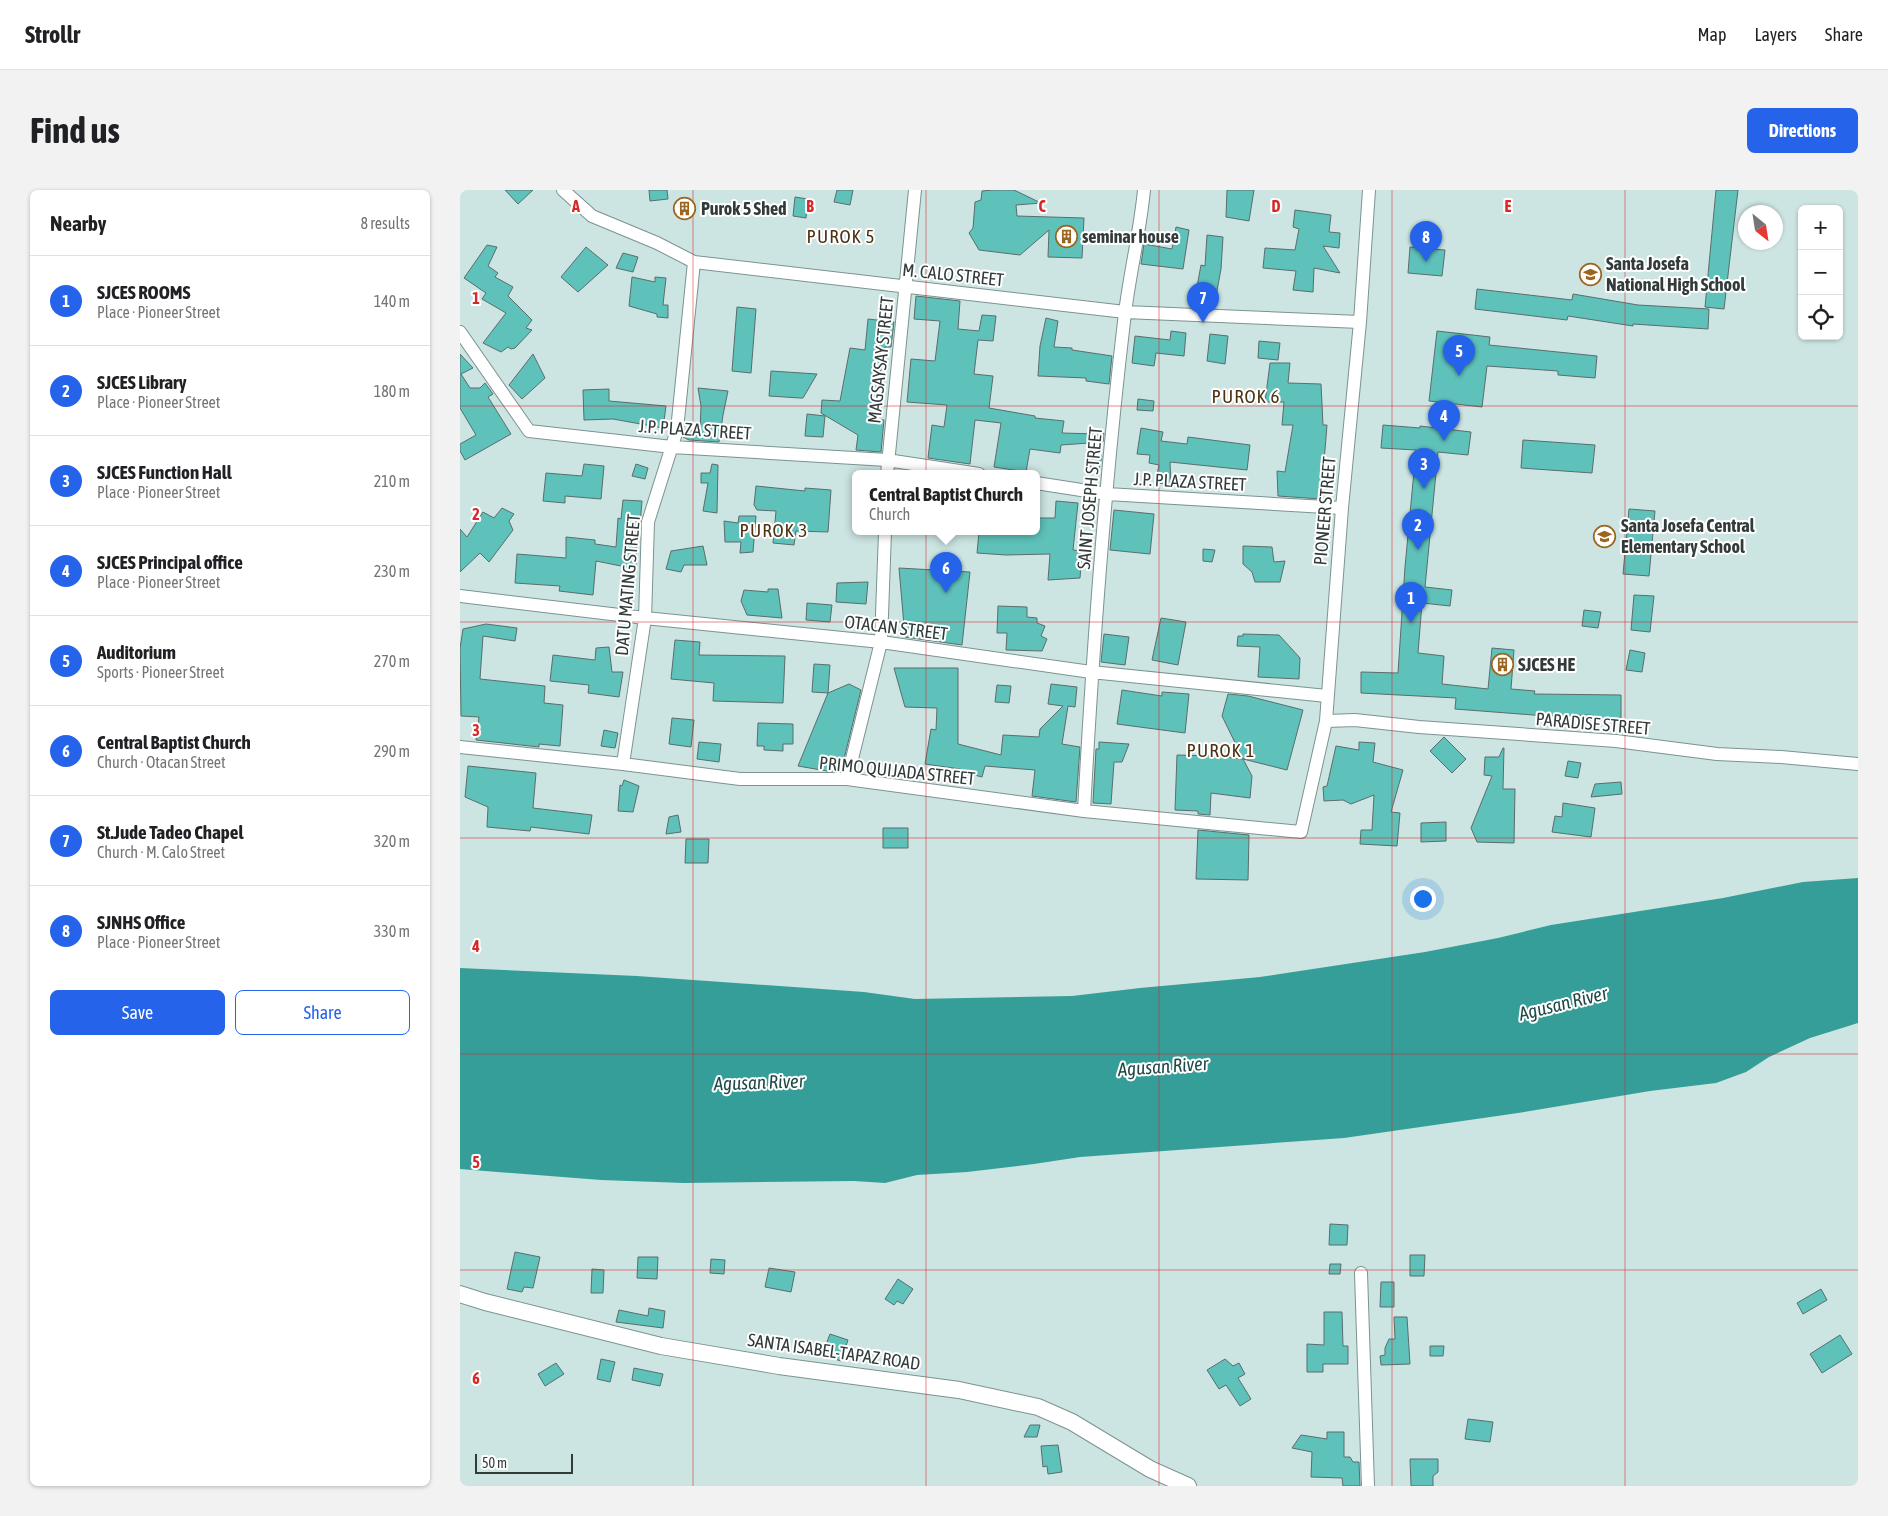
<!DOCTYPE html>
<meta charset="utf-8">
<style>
body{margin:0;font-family:"Asap Condensed",sans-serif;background:#f2f2f2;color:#202124}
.controls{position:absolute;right:15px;top:15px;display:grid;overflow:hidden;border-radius:8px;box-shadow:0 1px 4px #0004}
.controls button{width:45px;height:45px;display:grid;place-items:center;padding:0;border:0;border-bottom:1px solid #e0e0e0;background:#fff;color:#202124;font:25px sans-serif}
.compass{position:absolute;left:1278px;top:15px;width:45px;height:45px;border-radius:50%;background:#fff;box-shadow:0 1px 4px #0004;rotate:150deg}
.scale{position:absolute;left:15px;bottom:12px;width:98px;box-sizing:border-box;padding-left:5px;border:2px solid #323b3a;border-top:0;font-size:14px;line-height:18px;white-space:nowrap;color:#323b3a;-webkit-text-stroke:4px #fff;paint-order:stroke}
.you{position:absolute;left:962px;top:708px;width:18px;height:18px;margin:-12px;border:4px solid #fff;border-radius:50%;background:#1a73e8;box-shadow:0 0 0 8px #1a73e833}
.badge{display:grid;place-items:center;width:32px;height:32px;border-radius:50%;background:#2563eb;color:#fff;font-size:16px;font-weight:700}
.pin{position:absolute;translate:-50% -41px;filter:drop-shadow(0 1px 2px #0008)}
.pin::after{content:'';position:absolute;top:26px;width:18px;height:15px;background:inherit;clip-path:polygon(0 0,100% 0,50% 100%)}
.popup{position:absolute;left:392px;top:280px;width:188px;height:65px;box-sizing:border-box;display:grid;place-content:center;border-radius:8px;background:#fff;filter:drop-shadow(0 1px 4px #0005);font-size:16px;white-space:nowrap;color:#757577}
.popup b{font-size:19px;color:#202124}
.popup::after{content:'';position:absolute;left:50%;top:100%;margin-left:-10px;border:10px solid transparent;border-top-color:#fff}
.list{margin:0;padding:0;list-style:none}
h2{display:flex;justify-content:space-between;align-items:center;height:65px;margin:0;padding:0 20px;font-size:21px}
h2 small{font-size:16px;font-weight:400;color:#757577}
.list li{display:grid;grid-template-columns:32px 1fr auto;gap:15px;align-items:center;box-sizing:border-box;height:90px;padding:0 20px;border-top:1px solid #e0e0e0}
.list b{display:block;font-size:19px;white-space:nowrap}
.list p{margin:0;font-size:16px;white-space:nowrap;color:#757577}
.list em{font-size:16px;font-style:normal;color:#757577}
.actions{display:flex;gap:10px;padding:15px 20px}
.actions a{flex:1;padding:11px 0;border:1px solid #2563eb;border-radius:8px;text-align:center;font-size:18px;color:#2563eb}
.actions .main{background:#2563eb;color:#fff}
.icon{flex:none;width:28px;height:28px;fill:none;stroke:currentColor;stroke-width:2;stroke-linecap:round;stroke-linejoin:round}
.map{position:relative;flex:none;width:1398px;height:1296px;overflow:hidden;border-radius:8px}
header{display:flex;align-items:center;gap:30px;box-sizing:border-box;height:70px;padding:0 25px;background:#fff;border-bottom:1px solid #e0e0e0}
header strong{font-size:24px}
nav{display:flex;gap:28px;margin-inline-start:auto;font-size:18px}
.intro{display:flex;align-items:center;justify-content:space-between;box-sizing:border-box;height:120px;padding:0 30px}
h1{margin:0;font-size:35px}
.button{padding:12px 22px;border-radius:8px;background:#2563eb;color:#fff;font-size:18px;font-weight:700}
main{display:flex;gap:30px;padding:0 30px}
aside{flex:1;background:#fff;border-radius:8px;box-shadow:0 1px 4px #0004}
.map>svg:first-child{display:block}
.water{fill:#369e98}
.building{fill:#5ec1ba;stroke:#596e6c}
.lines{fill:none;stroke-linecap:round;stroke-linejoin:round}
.minor-casing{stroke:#7c9390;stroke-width:14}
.tertiary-casing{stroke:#7c9390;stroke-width:18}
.minor{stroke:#fff;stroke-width:12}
.tertiary{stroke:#fff;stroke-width:16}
.grid{fill:none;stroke:#d62828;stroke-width:1;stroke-opacity:0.55}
.labels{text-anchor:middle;stroke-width:4;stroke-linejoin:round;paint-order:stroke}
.poi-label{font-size:18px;font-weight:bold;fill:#323b3a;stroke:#fff;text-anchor:start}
.street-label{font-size:18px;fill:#323b3a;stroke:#fff}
.neighbourhood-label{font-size:19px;letter-spacing:1px;fill:#4d3212;stroke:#fff}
.water-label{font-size:19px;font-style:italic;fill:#1d4a47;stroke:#fff}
.grid-label{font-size:16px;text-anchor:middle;font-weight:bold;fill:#d62828;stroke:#fff;stroke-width:4;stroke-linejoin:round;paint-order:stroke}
</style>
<header>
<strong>Strollr</strong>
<nav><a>Map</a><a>Layers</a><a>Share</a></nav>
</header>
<div class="intro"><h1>Find us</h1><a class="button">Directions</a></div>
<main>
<aside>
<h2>Nearby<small>8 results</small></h2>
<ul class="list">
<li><span class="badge">1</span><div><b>SJCES ROOMS</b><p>Place · Pioneer Street</p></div><em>140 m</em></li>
<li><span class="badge">2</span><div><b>SJCES Library</b><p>Place · Pioneer Street</p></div><em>180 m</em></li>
<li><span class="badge">3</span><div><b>SJCES Function Hall</b><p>Place · Pioneer Street</p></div><em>210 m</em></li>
<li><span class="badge">4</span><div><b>SJCES Principal office</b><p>Place · Pioneer Street</p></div><em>230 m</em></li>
<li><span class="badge">5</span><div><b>Auditorium</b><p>Sports · Pioneer Street</p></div><em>270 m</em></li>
<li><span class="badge">6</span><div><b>Central Baptist Church</b><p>Church · Otacan Street</p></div><em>290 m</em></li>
<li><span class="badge">7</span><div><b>St.Jude Tadeo Chapel</b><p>Church · M. Calo Street</p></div><em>320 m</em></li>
<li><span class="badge">8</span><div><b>SJNHS Office</b><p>Place · Pioneer Street</p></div><em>330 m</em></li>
</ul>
<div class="actions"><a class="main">Save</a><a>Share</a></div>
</aside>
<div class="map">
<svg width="1398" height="1296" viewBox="0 0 1398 1296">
<rect width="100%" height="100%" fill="#cce5e2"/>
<path class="water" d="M1398,688V833L1350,848L1309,867L1286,882L1256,893L1190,901L1058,923L884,948L620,967L574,974L507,982L457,985L425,993L394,991L224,993L141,990L0,979V778L177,786L404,802L455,809L612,806L680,798L800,787L965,762L1038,748L1091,735L1263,708L1343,692Z"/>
<path class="building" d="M45,0H73L58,14Z
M189,0H207L208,9L190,11Z
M377,0H393L390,15L374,12Z
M533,0H554L581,13L556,15L557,26L624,28L622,68L588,67L589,40L560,65L519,60L509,43L513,38L515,12L521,10L522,1Z
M767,0H794L789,31L766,27Z
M1256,0H1278L1264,119L1245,117Z
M335,7L348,9L346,28L333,26Z
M221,13L232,14L230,25L219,23Z
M835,20L871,25L869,42L880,43L879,58L863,56L880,83L854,78L853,102L833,100L836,81L803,78L805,58L835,60L839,39L833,37Z
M716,37L729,40L723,79L681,74L684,54L712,59Z
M747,45L763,47L761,79L756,106L736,102L741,75L745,76Z
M27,55L37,57L28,76L38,83L35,87L53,97L48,106L72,130L66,138L72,140L55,158L51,159L48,157L41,162L23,153L46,123L22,109L26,103L4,88Z
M126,57L148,75L118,102L101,87Z
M950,57L985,60L982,86L948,83Z
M163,63L178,67L173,82L156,78Z
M172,87L195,92V87L206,88L203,115H208V128L197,127V124L169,116Z
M1017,99L1112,110L1113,104L1178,115L1249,119L1248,139L1173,134V136L1108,126L1107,130L1015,119Z
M456,106L500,111L498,139L519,141L522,125L536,126L533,151L518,150L514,184L533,186L529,218L575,226V228L604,231L602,243L638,244L644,243L643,252L601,255L600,263L570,259L566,282L534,277L541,233L515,230L510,274L468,268L472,235L484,237L487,215L447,212L451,169L475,171L480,131L454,129Z
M277,117L296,119L291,183L272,181Z
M586,128L598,131L594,157L612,158V160L652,166L649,194L626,191V188L578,186L580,156Z
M408,129L434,132L431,157H425L412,229L424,230L421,262L396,260L398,245L361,223L362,210L380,211L390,158L405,160Z
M711,141L726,143L724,166L696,163L694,176L672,173L675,146L710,150Z
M977,141L1030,147L1029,155L1137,166L1135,188L1098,185V181L1027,176L1022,217L969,211Z
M750,144L768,146L765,174L747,171Z
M799,151L820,153L818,170L798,168Z
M0,164L13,178L1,184L10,198H20L25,193L33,204L28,207L51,244L5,270L0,261V254L16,245L0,218Z
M73,164L85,188L62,209L49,195Z
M810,173H830L828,193L861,194L863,235H867L861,309L818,306L817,281L825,282L833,235H822L824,212H805Z
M311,181L357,184L343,208H340L309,206Z
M238,198L268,201L263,225L259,252L229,250L223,247L225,239L240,242L241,216Z
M149,199V211L206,216L203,238L153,229L124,230L123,200Z
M678,209L694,211L693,221L677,220Z
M347,224L365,226L363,247L345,246Z
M923,235L960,238V236L1011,242L1008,265L978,262L965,397L992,400L990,416L962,413L958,463L984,466L982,494L1028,499L1032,458L1054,460L1051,499L1075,501L1074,504L1161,505V531L1130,530L1131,525L1086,526L995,519L996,508L901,503V482L938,483L945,377L956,260L921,258Z
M681,238L703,242L701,251L727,254L728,247L790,255L787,280L710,272L711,294L695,293L699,275L689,273L690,265L677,264Z
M1063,250L1135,255L1132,283L1061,278Z
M627,261L642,266L639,279L627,275Z
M124,274L144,276L141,309L105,306V313L83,311L86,283L122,286Z
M176,274L188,278L185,289L172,286Z
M252,274L258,275L257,323L243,321L248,293H241V283H250Z
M296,296L345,301V298L371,300L368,342L336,341L334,355L313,353L316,321L297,320L294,315Z
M163,310L182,311L179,347H177L176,379L136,371L133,405L99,401L100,396L55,393L57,364L106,368V347L135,350V354L156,357L158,328L161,329Z
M596,311L618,313L613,360L622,361L620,388L588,390L590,364L546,365L517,363L519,342H576V328H595Z
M42,318L54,324L49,331L53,340L29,372L20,363L0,382V339L7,347L23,322L34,328Z
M1169,319L1195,321L1189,386L1163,384Z
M654,320L694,324L690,364L650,360Z
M279,326H296L293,362L280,363L281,352H265L264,331L278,333Z
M243,356L247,375H224L221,382L206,379L211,361Z
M783,356L812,357L814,372L825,371L820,392H795L792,382L783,374Z
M743,359L755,360L752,372L743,371Z
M439,378L510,382L502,455L445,447Z
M408,392L406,414L376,412L377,393Z
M308,399H318L322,428L287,425L281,411L284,400L308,402Z
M1174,405L1194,406L1190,442L1171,440Z
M347,413L372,415L370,432L346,430Z
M538,416L567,417V427L577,428V433L585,436L581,446L587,449L582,461L546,460L547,443H537Z
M1124,420L1141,422L1138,438L1122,436Z
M701,428L726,432L718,475L692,470Z
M26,434L57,438L55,451L23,446L20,489L85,496L84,513L103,515L100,556L79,554V557L16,550L19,527L1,526L0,458L3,439Z
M644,444L669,447L665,475L641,472Z
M783,444L819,445L840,468L839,489L798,487L800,457L777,456L778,446H783Z
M215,450L240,452L239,465L325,466L323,513L253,511L254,493L211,489Z
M149,457L152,482H163L159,507L128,503L129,495L90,491L93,465L135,470L136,458Z
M1170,460L1185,463L1182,482L1166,480Z
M354,474L370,475L368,503L352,502Z
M434,478H498V554L541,565L543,545L579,547L580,539L603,516L588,514L591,494L617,497L615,517L608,516L602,554L620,557L616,612L572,606L575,580L525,576L522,587L499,581L500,579L465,574L471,539L476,540L477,518L445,517Z
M389,494L401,500L381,581H367L338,576L368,503Z
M537,495L551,496L549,513L535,512Z
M662,500L702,506V502L729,504L725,543L657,534Z
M768,504L788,506L843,520L827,580L783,569L762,526Z
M212,528L234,530L231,557L209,554Z
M298,533L333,534V554H323V561L304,560V556H297Z
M144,540L158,543L155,558L141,556Z
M984,547L1006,569L992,583L970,561Z
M239,552L261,554L259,572L237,569Z
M639,552L669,554L662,572H654L651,614L633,613L636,559H639Z
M899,552L915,553L913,572L943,580L931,622L940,623L937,656L900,654L901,640H912L914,605L891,614L883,610L864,611L863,597L867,596L876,556L899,560Z
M1043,558H1044L1043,599H1055L1054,653L1017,652L1011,638L1032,586L1024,585L1025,567H1039Z
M717,565L757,566L783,569L792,586L790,608L751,603L750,625L738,624V621L715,620Z
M1108,571L1121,573L1118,588L1105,586Z
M8,576L76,583L73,618L132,625L129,644L71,637L70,641L27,637L28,617L5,607Z
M164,590L179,596L173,622L158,621L160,595L162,596Z
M1161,592L1162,604L1131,607L1135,594Z
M1103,613L1135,618L1131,647L1092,642L1095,626L1102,627Z
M218,625L221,642L206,644L209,627Z
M986,632V651L961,652V633Z
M423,638H448V658H423Z
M738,640L789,645L788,690L736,689Z
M226,649H249L248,673H225Z
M870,1034L888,1035L887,1055H869Z
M55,1062L80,1067L73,1098L64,1097L62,1102L47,1099Z
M950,1065H965L964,1086H950Z
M178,1067H198L197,1089L177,1088Z
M251,1069L265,1070L264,1084L250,1083Z
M870,1074H881L880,1084H869Z
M309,1078L335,1082L331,1102L305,1097Z
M132,1079L144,1080L143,1103H131Z
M438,1089L453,1099L443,1114L437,1111L434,1115L425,1109Z
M921,1092H934V1117H920Z
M1361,1099L1367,1110L1343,1124L1337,1113Z
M189,1118L205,1121L203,1138L156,1132L159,1120L188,1126Z
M864,1122H882L883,1156H888V1174H863V1182H847V1154L864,1155Z
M934,1127H947L950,1174L921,1175L920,1166L925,1165V1158L929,1149H935Z
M370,1144L388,1150L381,1171L362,1165Z
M1380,1145L1392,1164L1362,1183L1350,1164Z
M970,1156H984L983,1166H970Z
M141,1169L155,1172L150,1192L137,1189Z
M765,1169L773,1176L779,1173L785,1184L778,1188L791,1209L780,1216L766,1195L759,1199L747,1180Z
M96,1173L104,1184L85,1196L78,1184Z
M174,1178L203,1184L200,1196L172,1190Z
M1008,1229L1033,1232L1030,1252L1005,1249Z
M570,1235H580L577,1247H564Z
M867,1242H884V1267H890L893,1272H899L900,1296H883L882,1288L851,1287L852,1262L832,1258L841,1245L867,1249Z
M598,1255L602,1282L588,1284L587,1276L583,1277L581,1256Z
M950,1269H978V1282L973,1286V1296H951Z"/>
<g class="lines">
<defs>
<path id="minor" d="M103,0L132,26L197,53L234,72L665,122L900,132
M0,142L69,241L212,257L427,270L519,284
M427,284L455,0
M576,293L647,304L882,318
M0,406L185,428L421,452L631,482L867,506
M866,531L895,530L959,537L1156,551L1257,564L1321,567L1398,574
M0,557L163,574L280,589H387L624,621L841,642L866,531L882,318L900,132L909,0
M163,574L185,428L188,332L217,240L234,72
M387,589L421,452L425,342
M624,621C633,455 645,289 665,123C670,82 680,42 684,0
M901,1083L908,1296"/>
<path id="tertiary" d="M0,1104L25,1112L201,1156L319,1176L499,1200L578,1217L612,1232L690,1279L728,1296"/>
</defs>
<use href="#minor" class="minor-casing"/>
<use href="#tertiary" class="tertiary-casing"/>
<use href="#minor" class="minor"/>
<use href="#tertiary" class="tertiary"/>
</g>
<path class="grid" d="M233,0V1296M466,0V1296M699,0V1296M932,0V1296M1165,0V1296M0,216H1398M0,432H1398M0,648H1398M0,864H1398M0,1080H1398"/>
<defs>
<symbol id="building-ring" viewBox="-11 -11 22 22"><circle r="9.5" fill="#fff" stroke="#9d6620" stroke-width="1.5"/><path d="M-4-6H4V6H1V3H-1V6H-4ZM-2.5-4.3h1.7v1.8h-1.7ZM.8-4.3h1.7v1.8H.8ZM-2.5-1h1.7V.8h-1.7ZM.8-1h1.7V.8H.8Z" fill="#9d6620"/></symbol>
<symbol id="school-ring" viewBox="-11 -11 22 22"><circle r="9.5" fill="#fff" stroke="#9d6620" stroke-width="1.5"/><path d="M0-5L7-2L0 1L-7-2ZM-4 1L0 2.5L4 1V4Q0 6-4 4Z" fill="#9d6620"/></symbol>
</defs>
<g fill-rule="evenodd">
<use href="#building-ring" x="212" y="6" width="25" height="25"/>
<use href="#building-ring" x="594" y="34" width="25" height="25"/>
<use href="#school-ring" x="1118" y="72" width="25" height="25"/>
<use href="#school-ring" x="1132" y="334" width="25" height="25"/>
<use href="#building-ring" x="1030" y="462" width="25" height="25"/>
</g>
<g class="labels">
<g class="poi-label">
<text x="241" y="25">Purok 5 Shed</text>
<text x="622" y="53">seminar house</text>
<text x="1146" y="80">Santa Josefa<tspan x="1146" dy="21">National High School</tspan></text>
<text x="1161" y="342">Santa Josefa Central<tspan x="1161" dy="21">Elementary School</tspan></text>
<text x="1058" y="481">SJCES HE</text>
</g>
<g class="street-label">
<text transform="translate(493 85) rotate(6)" y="6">M. CALO STREET</text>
<text transform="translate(421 170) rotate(-84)" y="6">MAGSAYSAY STREET</text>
<text transform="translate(235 240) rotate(4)" y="6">J.P. PLAZA STREET</text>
<text transform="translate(730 292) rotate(3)" y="6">J.P. PLAZA STREET</text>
<text transform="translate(630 308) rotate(-85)" y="6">SAINT JOSEPH STREET</text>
<text transform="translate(865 321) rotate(-85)" y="6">PIONEER STREET</text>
<text transform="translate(168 395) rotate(-85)" y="6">DATU MATING STREET</text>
<text transform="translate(436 438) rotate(7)" y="6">OTACAN STREET</text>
<text transform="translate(1133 534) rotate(5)" y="6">PARADISE STREET</text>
<text transform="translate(437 581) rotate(6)" y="6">PRIMO QUIJADA STREET</text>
<text transform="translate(374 1162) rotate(8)" y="6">SANTA ISABEL-TAPAZ ROAD</text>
</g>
<g class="neighbourhood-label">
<text x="381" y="53">PUROK 5</text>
<text x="786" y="213">PUROK 6</text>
<text x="314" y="347">PUROK 3</text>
<text x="761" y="567">PUROK 1</text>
</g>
<g class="water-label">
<text transform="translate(1103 813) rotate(-14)" y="7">Agusan River</text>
<text transform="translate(703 876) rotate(-4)" y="7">Agusan River</text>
<text transform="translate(299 892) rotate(-2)" y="7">Agusan River</text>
</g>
</g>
<g class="grid-label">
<text x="116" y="22">A</text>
<text x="350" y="22">B</text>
<text x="582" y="22">C</text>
<text x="816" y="22">D</text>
<text x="1048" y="22">E</text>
<text x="16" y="114">1</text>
<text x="16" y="330">2</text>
<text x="16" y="546">3</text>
<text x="16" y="762">4</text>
<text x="16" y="978">5</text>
<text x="16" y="1194">6</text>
</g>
</svg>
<div class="controls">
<button>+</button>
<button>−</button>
<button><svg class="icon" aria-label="locate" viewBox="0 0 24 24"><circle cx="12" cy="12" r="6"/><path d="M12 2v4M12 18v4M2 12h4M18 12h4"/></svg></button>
</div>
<svg class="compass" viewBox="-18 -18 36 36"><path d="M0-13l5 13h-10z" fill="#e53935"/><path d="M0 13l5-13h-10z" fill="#757577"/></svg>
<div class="scale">50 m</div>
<div class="you"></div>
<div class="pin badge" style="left:951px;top:433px">1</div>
<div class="pin badge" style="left:958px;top:360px">2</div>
<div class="pin badge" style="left:964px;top:299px">3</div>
<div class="pin badge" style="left:984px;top:251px">4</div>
<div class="pin badge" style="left:999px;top:186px">5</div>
<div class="pin badge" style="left:486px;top:403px">6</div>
<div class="popup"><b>Central Baptist Church</b>Church</div>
<div class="pin badge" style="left:743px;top:133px">7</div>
<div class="pin badge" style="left:966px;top:72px">8</div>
</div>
</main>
